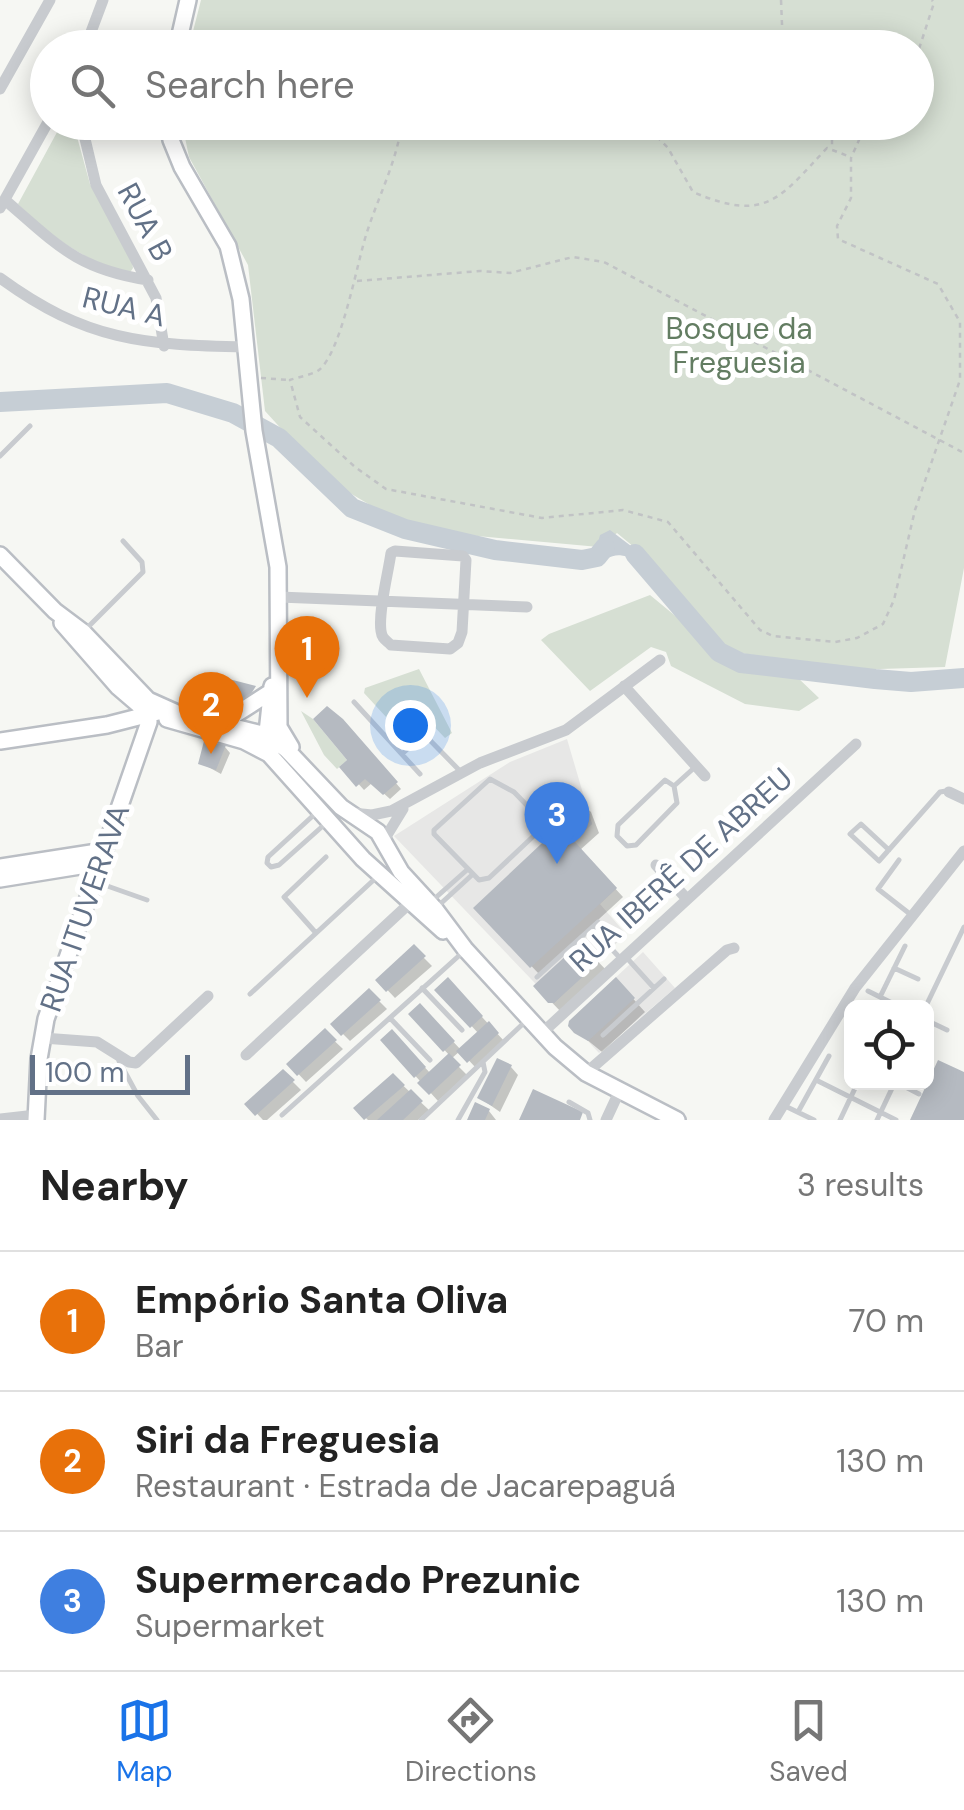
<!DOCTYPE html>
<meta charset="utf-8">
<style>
body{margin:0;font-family:"DM Sans",sans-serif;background:#f6f6f6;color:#222}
.controls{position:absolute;right:30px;bottom:30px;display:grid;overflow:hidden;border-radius:15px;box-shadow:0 5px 25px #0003}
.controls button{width:90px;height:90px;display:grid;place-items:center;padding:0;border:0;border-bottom:2px solid #e0e0e0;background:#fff;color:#222;font:50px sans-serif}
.scale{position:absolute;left:30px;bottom:25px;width:160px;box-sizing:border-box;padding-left:10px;border:5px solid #627187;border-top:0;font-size:28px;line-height:35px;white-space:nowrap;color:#627187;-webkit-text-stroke:8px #fff;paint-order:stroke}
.you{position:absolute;left:410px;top:725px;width:35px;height:35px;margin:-25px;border:8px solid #fff;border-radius:50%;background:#1a73e8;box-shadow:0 0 0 15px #1a73e833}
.badge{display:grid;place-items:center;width:65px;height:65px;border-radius:50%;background:#1a73e8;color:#fff;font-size:32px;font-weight:700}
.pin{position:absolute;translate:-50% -82px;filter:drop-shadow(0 2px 5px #0008)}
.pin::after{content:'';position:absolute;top:52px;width:35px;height:30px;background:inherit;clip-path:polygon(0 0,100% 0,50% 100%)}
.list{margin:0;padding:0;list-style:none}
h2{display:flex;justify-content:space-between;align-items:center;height:130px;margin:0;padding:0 40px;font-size:42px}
h2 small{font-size:32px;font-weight:400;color:#767676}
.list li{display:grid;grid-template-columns:65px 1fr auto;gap:30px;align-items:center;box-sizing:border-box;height:140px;padding:0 40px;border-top:2px solid #e0e0e0}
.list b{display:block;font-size:38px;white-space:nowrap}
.list p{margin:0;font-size:32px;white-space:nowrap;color:#767676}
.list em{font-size:32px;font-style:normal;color:#767676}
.icon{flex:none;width:55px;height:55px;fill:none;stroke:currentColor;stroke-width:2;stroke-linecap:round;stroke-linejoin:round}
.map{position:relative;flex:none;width:964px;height:1120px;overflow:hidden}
.search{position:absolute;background:#fff;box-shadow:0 5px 25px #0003;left:30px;right:30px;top:30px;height:110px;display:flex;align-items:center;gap:25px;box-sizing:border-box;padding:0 35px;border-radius:55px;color:#767676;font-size:38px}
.sheet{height:550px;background:#fff}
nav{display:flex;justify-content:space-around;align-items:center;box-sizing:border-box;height:140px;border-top:2px solid #e0e0e0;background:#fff;font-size:28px;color:#767676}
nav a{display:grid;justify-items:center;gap:5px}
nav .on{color:#1a73e8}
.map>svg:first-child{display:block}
.built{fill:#e7e7e6}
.green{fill:#d6dfd3}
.water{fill:#c6ced5}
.shadow{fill:#0003}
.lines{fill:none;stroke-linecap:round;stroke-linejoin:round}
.river{stroke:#c6ced5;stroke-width:20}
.building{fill:#b5bac1}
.secondary-casing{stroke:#babec4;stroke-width:20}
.path{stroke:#c1c3c5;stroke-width:2.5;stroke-dasharray:5 5;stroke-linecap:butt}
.lane{stroke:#c8cbcf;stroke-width:5}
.street{stroke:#c8cbcf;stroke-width:11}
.secondary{stroke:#fff;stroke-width:15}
.labels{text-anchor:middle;stroke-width:10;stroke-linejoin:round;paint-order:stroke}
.street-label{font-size:30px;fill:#627187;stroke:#fff}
.park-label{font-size:30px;fill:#637d62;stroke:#fff}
</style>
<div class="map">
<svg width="964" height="1120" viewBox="0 0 964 1120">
<rect width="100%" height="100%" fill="#f6f7f3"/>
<path class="built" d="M567,739L592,824L574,841L617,888L600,904L626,934L554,1003L394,836L510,762Z
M643,952L675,988L599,1053L569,1021Z"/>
<path class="green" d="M201,0H964V568L945,667L847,670L734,652L706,635L652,562L617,533L599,547L466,535L392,518L328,480L265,411L248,265L189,157L182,123L916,122V48L189,47Z
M62,123L74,126L90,184L132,261L133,268L129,274C83,260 51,237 18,204Z
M650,595L696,633L753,665L797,677L819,698L799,711L745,704L671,666L666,652L651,647L590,691L541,640L549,634Z
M419,669L452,733L445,738L424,716L406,732L411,739L409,742L364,693L365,688Z
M301,711L313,719L347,760L337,769L324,755Z"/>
<path class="water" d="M610,530L652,562L651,572C609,538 614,568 582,560L595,554L600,535Z"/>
<path class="shadow" d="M348,727L401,789L390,799L372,783L364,790L343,767L351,760Z
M225,747L230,753L221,774L201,763Z
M583,805L591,812L599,833L580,850L623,897L539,974L476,908Z
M582,945L610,974L563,1014L536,986Z
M414,948L432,966L395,998L378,980Z
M448,980L505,1042L476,1068L460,1051L451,1059L467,1075L438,1101L383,1040L392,1032L431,1074L450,1056L411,1014L420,1006L461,1050L479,1034L438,990Z
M369,991L387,1009L350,1041L333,1024Z
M628,993L645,1012L602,1052L570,1026Z
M325,1032L343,1049L306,1082L289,1064Z
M511,1067L518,1075L500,1112L480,1098Z
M283,1072L301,1090L267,1120H263L248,1104Z
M393,1076L429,1110L418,1120H368L357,1109Z
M489,1111L496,1120H469Z"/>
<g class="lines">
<path class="river" d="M0,402L167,393L233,413L279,438L352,508L405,529L495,550L582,560L597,557L605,547
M635,554L719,652L741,663L875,679L911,682L964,678"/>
</g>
<path class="building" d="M225,678L256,686L246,702L217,717L204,713Z
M327,706L343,719L398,782L383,795L365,779L356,787L339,767L347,760L313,719Z
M204,741L226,745L216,770L198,764Z
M584,802L592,824L574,841L617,888L530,968L473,908L557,829L547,817L556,810Z
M582,941L600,961L554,1003H548L533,986Z
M414,944L426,956L386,992L375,980Z
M448,977L483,1016L470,1028L434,990Z
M616,977L635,998L588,1041L574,1033L568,1026L569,1021Z
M369,988L381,1000L341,1036L330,1024Z
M420,1003L455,1041L443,1052L408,1014Z
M489,1021L499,1033L467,1063L456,1051Z
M325,1028L337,1040L297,1076L286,1064Z
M392,1029L426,1067L414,1078L380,1040Z
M449,1053L461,1065L429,1095L417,1083Z
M497,1058L512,1065L492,1106L477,1098Z
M938,1060L964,1072V1120H910Z
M283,1069L295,1080L255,1116L244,1104Z
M393,1073L405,1085L364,1120L353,1108Z
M411,1089L423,1101L403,1120H377Z
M533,1089L583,1112L580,1120H519Z
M475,1102L490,1109L485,1120H467Z"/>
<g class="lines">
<defs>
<path id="secondary" d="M177,48L188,0
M168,122L171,140L182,167L228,246L241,299L254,431L278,567L279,727L291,747
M0,555L55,611L83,632L148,700L177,713L266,735L286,749L341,807L378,832L401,872L435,909L465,949L555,1047L586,1073L677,1120
M62,623L118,687L146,711
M167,719L244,741L269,754L363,859L443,931
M217,722L230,718L269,693
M0,741L107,725L158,712
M266,742L272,686
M0,867L104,851
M0,879L99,863
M36,1120L39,1059L46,1019L149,722V702"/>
</defs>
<use href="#secondary" class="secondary-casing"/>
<path class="path" d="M781,0L783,48
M424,48L431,40L441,37L466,48
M916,58L934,3L932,0
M402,122C397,161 379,195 367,232C357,262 342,351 319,370C312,375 298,377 290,380L300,417L355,467L386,489L542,518L623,510L668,522L760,630L773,636L835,642L857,638L883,624L894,600L915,510L960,380V322L938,284L838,239L837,226L851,198V158L867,122
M643,122L668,148L693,192C766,223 779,199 827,148L848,156
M825,122L832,130V149
M357,281L480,271L510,273L573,257L604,262L964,453
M261,378L288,380"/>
<path class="lane" d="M0,456L30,426
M85,630L143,572L142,562L123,541
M354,702L420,774
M417,727L461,772
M402,754L424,734
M490,779L514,792L544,823L541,829L489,878L479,880L434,834V830Z
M665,780L674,786L677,803L636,845L627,846L617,836L618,825Z
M674,786L694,768
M317,812L268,857L267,863L271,867L279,865L325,824
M889,850L861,824L850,834L879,861L940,792L946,791
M899,860L878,889L910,914
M96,882L147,900
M433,900L468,869
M437,907L473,874
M592,928L620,958
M316,933L284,897L326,857
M626,957L654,988
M894,968L918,979
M537,977L598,922
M422,988L462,1030
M868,991L902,1008
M250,994L378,876
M880,997L905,946
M925,1008L964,927
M390,1018L430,1060
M850,1018L852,1019
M926,1020L947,1030
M603,1035L664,979
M119,1061L138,1096L157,1120
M816,1080L896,1120
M896,1082L919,1094
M569,1102L588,1113L590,1120
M785,1106L814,1120
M798,1112L829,1056
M282,1115L462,953
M421,1120L528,1019
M458,1120L485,1072L483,1062
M840,1120L858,1082
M877,1120L895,1082"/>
<path class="street" d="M85,48L103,0
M0,89L50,0
M81,122L96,185L156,298L164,346
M5,200C57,245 77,269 148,280
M0,208L48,122
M0,278C86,341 144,345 247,347
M395,551L463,556L466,560L462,632L458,643L450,649L391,645C386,640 382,639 381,631C378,612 388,574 391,553Z
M279,597L527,607
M624,686L705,776
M949,792L964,799
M352,813L372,815L391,811L480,763L566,730L660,660
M384,840L403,809
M656,865L686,898
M542,1033L856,744
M43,1038L97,1042L129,1062L136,1063L208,996
M246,1055L411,902
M586,1073L727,950L734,948
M0,1119L36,1115
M606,1120L619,1092
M774,1120L855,988L964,851"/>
<use href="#secondary" class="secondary"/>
</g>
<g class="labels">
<g class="street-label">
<text transform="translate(145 222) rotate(62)" y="10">RUA B</text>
<text transform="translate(124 307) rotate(14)" y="10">RUA A</text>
<text transform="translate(681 870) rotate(-42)" y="10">RUA IBERÊ DE ABREU</text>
<text transform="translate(85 908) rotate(-71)" y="10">RUA ITUVERAVA</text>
</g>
<g class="park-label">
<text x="739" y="339">Bosque da<tspan x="739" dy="34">Freguesia</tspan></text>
</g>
</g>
</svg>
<div class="controls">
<button><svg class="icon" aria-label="locate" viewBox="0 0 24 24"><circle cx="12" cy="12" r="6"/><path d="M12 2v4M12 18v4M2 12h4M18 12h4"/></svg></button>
</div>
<div class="scale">100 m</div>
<div class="you"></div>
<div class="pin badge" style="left:307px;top:698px;background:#e8710a">1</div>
<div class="pin badge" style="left:211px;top:754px;background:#e8710a">2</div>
<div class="pin badge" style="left:557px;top:864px;background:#3f7fe0">3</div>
<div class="search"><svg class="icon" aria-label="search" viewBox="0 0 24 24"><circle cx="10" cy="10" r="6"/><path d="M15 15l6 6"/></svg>Search here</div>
</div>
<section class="sheet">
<h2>Nearby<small>3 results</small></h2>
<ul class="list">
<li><span class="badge" style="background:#e8710a">1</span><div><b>Empório Santa Oliva</b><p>Bar</p></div><em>70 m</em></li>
<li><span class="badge" style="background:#e8710a">2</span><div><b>Siri da Freguesia</b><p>Restaurant · Estrada de Jacarepaguá</p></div><em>130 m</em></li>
<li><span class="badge" style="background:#3f7fe0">3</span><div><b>Supermercado Prezunic</b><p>Supermarket</p></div><em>130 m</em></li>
</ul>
</section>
<nav>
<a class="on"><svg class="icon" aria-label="map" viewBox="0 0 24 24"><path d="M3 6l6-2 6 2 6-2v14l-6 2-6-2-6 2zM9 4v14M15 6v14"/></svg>Map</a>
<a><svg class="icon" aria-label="directions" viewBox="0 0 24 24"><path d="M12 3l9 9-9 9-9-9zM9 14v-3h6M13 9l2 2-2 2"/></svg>Directions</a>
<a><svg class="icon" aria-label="saved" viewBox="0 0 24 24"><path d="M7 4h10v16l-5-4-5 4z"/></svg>Saved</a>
</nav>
